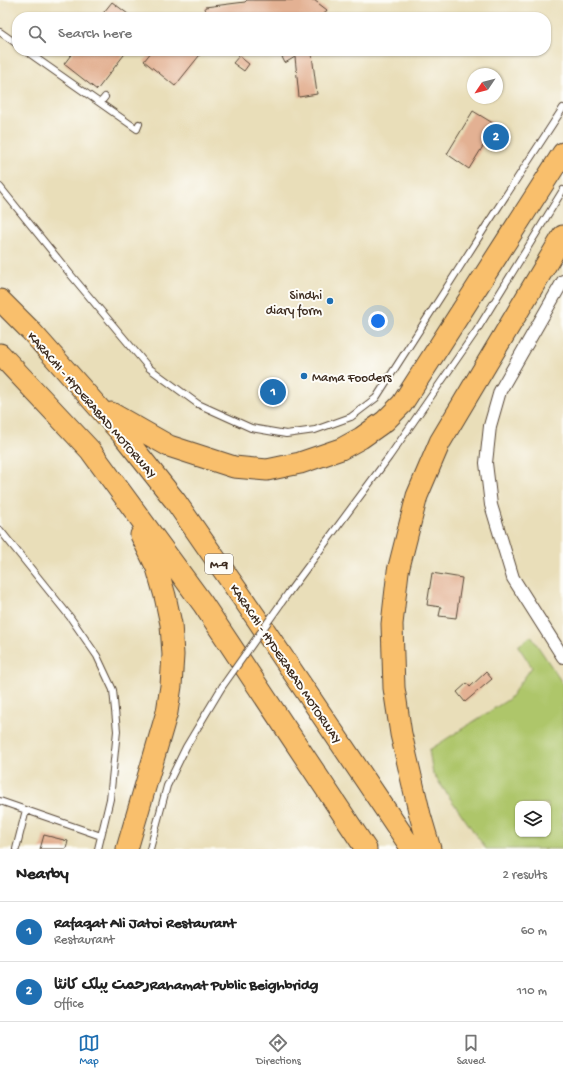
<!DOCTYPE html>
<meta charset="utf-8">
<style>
body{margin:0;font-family:"Gochi Hand","Playpen Sans Arabic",sans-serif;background:#f2f2f2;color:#222}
.controls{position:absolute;right:12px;bottom:12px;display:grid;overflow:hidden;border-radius:8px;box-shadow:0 1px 3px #0004}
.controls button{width:36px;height:36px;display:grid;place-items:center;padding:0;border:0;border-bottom:1px solid #e0e0e0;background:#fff;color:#222;font:20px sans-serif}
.compass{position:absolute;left:467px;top:68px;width:36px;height:36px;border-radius:50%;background:#fff;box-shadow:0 1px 3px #0004;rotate:235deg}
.you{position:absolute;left:378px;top:321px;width:14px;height:14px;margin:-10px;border:3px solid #fff;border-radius:50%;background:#1a73e8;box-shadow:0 0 0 6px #1a73e833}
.badge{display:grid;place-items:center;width:26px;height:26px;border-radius:50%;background:#1f6fb2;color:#fff;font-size:13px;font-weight:700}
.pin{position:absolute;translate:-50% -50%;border:2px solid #fff;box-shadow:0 1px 4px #0006}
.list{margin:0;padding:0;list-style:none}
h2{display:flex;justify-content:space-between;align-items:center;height:52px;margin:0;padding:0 16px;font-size:17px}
h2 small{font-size:13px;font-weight:400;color:#767676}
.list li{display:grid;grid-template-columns:26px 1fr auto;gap:12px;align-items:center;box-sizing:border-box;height:60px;padding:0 16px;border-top:1px solid #e0e0e0}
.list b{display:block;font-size:15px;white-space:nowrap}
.list p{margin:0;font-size:13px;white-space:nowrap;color:#767676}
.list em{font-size:13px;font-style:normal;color:#767676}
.icon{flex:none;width:22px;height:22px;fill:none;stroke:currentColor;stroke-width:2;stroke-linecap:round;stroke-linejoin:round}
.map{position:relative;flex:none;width:563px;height:849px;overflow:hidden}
.search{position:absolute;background:#fff;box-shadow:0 1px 3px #0004;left:12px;right:12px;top:12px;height:44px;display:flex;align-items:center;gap:10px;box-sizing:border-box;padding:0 14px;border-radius:16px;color:#767676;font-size:15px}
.sheet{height:172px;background:#fff}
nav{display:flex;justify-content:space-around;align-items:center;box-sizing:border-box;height:56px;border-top:1px solid #e0e0e0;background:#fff;font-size:11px;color:#767676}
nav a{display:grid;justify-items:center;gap:2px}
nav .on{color:#1f6fb2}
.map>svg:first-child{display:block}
.green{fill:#aec66b;stroke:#747844;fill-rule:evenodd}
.building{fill:#e3b193}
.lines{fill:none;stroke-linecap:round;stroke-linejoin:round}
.service-casing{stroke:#554535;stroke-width:8}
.minor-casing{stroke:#554535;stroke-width:14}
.motorway-casing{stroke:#554535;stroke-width:23}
.service{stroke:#fff;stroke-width:6}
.minor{stroke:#fff;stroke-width:12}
.motorway{stroke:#f9bf6c;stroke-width:21}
.service-bridge-casing{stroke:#554535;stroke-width:8;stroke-linecap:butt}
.service-bridge{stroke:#fff;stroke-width:6}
.poi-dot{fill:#1f6fb2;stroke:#fdfcf7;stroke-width:1.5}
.labels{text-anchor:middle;stroke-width:4;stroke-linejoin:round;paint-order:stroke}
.shield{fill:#fdfcf7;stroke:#75695f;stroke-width:1}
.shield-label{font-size:12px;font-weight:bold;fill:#3b2a1e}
.poi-label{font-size:13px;fill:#3b2a1e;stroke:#fdfcf7;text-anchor:end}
.street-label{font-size:13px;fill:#3b2a1e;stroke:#fdfcf7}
</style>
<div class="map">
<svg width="563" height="849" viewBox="0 0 563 849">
<rect width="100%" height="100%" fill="#fdfcf7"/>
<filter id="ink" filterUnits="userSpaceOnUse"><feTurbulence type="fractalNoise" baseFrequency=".025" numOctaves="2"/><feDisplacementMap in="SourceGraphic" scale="8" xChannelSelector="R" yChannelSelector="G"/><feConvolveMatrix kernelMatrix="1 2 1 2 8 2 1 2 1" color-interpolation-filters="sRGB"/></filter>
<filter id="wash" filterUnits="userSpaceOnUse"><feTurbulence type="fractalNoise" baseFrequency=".012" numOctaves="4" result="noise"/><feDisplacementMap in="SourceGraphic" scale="16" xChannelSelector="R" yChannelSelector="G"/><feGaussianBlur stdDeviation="0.9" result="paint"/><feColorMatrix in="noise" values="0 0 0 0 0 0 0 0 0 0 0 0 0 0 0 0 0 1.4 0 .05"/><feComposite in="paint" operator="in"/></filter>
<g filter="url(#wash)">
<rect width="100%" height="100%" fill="#e9deb9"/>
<path class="green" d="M531,636L563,684V849H486L433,774L429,750L509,699L532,667L518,646ZM518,804H548V834H518Z"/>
<g id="blocks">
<path class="building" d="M247,0H314L327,10L322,17H206L205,7L245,2Z
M112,2L132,17H100Z
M74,51H127L97,90L64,64Z
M152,51H203L175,86L144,61Z
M288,51H315L312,55L317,94L299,97L295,57L285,63L282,57L289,52Z
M239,56L249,64L244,71L233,63Z
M473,111L496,125L469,169L447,154Z
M432,573L462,578L456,618L439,616L441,607L427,605Z
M486,672L492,679L465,702L457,692L467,683L470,687Z
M44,835L68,841L66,849H40Z"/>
</g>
</g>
<g filter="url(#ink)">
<use href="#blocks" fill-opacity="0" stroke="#554535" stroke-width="1"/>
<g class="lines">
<defs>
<path id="service" d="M0,32L17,44
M26,51L100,103L105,97
M100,103L137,129L139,124
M0,187L71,275L149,368L198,404L251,428L286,434L315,430L351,417L376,398L486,226L563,108
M0,530L70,617L97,656L113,690L117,731L110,799L98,849
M289,592L389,457L477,330L563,190
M0,801L101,836
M16,849L26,810
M150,849L167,786L186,747L222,687"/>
<path id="minor" d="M563,281L500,391L490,426L486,463L491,505L513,578L563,657"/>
<path id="motorway" d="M0,300L30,330L122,434L176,502L257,619L412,849
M0,354L90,450L203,604L366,849
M111,413L169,446L234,467L267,470L300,463L341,449L361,438L385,421L402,404L563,153
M127,849L167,712L171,686L173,655L171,624L165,596L157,568L141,535
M430,849L420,815L401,734L394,688L392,624L398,571L417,496L440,442L563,236"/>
</defs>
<use href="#service" class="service-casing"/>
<use href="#minor" class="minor-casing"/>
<use href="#motorway" class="motorway-casing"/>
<use href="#service" class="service"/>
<use href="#minor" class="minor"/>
<use href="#motorway" class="motorway"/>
<defs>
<path id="service-bridge" d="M222,687L289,592"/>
</defs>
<use href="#service-bridge" class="service-bridge-casing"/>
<use href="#service-bridge" class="service-bridge"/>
</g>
</g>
<g class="poi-dot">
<circle cx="330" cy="301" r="4"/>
<circle cx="304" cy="376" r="4"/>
</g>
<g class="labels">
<rect class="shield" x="205" y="554" width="28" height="20" rx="3"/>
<g class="shield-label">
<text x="219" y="568">M-9</text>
</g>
<g class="poi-label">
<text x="322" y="299">Sindhi<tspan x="322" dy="15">diary form</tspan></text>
<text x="312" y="381" text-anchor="start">Mama Fooders</text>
</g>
<g class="street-label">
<text transform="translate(93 404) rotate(49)" y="5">KARACHI - HYDERABAD MOTORWAY</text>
<text transform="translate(287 663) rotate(56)" y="5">KARACHI - HYDERABAD MOTORWAY</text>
</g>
</g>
</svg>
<div class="controls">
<button><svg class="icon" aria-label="layers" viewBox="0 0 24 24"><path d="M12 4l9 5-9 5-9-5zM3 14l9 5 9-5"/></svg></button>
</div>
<svg class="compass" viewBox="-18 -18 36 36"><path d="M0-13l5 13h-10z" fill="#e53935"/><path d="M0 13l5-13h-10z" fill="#767676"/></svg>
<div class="you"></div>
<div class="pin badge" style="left:273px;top:392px">1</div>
<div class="pin badge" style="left:496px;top:137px">2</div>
<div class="search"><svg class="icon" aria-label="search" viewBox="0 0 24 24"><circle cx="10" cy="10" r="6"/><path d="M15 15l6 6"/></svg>Search here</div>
</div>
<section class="sheet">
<h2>Nearby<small>2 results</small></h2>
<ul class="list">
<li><span class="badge">1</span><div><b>Rafaqat Ali Jatoi Restaurant</b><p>Restaurant</p></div><em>60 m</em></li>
<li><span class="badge">2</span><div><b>رحمت پبلک کانٹاRahamat Public Beighbridg</b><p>Office</p></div><em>110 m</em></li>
</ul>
</section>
<nav>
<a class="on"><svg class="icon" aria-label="map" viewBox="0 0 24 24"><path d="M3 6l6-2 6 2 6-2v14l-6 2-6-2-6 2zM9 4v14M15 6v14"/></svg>Map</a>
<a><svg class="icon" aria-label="directions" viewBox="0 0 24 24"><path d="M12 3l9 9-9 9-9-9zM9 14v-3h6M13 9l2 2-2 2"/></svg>Directions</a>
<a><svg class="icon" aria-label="saved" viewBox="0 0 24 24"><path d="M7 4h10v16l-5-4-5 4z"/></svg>Saved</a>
</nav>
